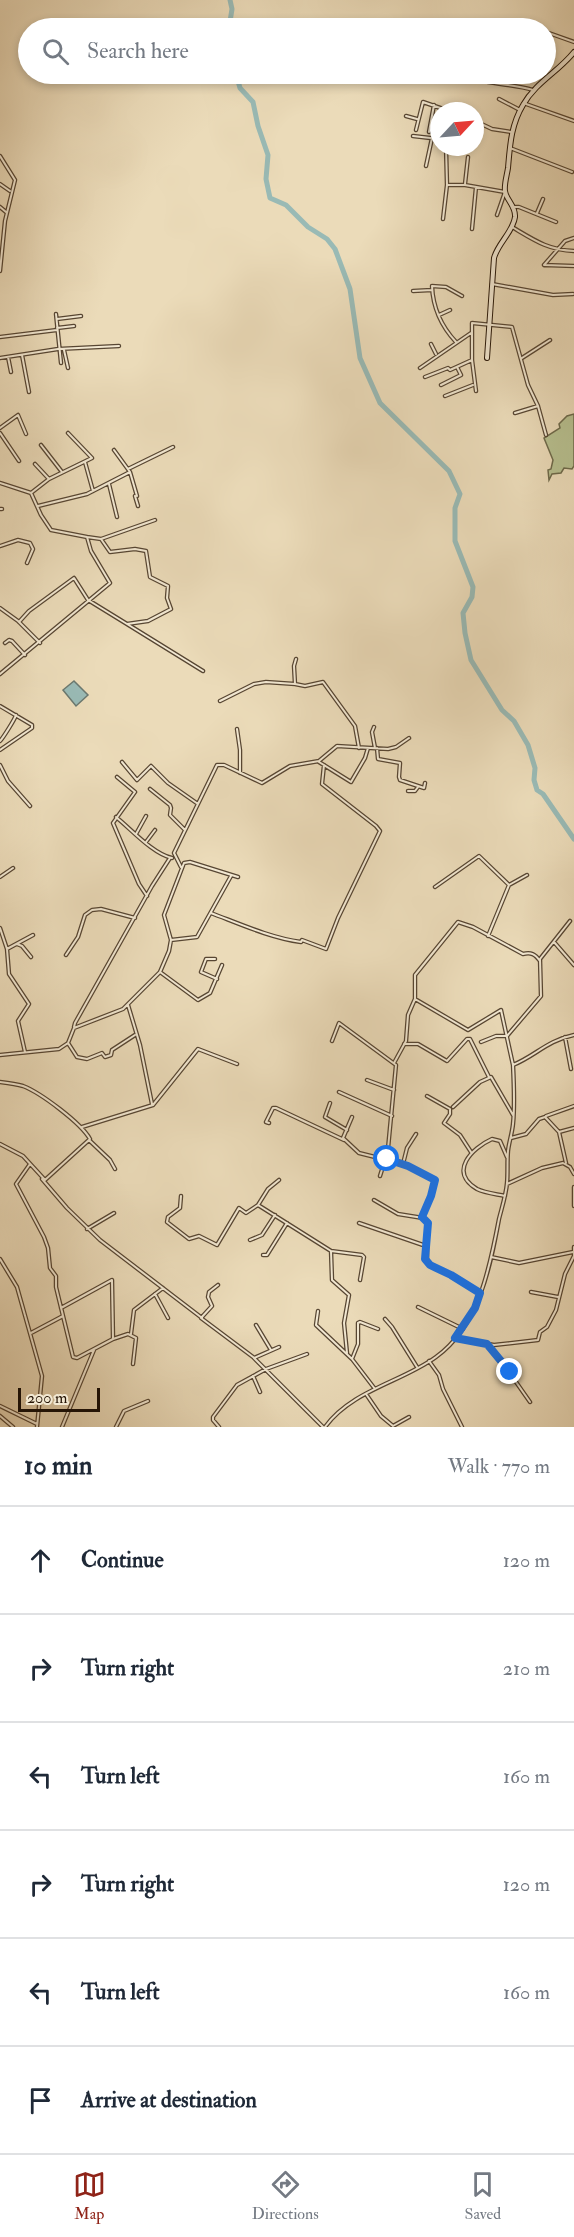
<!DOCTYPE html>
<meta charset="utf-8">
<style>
body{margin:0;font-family:"IM FELL Double Pica",serif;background:#f6f6f7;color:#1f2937}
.compass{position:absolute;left:430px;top:102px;width:54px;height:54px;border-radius:50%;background:#fff;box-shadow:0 3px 9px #0003;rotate:64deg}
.scale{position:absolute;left:18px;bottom:15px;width:82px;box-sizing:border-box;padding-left:6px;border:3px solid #261506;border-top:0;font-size:16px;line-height:21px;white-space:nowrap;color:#261506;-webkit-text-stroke:4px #f2e8d2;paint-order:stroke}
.stop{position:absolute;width:18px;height:18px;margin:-14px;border:4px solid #1a73e8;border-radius:50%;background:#fff}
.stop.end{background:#1a73e8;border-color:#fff;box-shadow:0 2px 6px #0008}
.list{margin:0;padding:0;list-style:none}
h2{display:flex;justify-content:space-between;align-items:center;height:78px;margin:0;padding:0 24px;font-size:26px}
h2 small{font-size:20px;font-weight:400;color:#747a83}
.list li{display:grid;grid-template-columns:39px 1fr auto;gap:18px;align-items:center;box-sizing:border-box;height:108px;padding:0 24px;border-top:2px solid #e0e1e3}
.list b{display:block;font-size:22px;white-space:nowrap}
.list em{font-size:20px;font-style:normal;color:#747a83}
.icon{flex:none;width:33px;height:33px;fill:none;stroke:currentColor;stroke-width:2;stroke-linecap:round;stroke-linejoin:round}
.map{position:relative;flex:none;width:574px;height:1427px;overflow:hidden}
.search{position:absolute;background:#fff;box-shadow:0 3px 9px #0003;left:18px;right:18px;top:18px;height:66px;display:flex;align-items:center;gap:15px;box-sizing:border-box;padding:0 21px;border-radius:33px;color:#747a83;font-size:22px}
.sheet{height:726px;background:#fff}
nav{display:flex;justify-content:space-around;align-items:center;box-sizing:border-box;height:84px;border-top:2px solid #e0e1e3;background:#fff;font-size:16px;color:#747a83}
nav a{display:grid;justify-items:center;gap:3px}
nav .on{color:#8f2418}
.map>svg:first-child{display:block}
.green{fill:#b7c090;stroke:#6e6a4b;stroke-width:1.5}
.water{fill:#99bab5;stroke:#6b786f;stroke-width:1.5}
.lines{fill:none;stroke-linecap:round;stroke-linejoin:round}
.river{stroke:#99bab5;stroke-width:5}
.street-casing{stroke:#574633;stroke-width:4.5}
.secondary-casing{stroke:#261506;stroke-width:6}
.street{stroke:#f2e8d2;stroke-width:2}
.secondary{stroke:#f2e8d2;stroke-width:4}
.route{stroke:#1a73e8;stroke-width:8}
</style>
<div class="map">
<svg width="574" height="1427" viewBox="0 0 574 1427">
<rect width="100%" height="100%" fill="#ebdbb9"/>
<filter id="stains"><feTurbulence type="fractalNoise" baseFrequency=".00333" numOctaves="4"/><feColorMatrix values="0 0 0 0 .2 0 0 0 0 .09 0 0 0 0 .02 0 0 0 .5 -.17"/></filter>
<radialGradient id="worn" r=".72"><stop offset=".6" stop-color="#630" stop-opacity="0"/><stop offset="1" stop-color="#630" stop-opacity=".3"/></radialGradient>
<path class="green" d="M574,414V466L572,469L564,468L561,473L552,474L549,480L548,470L551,469L553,460L544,438L560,428L559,424L567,416Z"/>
<path class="water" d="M74,681L88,695L76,706L63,690Z"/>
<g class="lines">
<path class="river" d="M229,28L232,9L230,0
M236,74L240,88L253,102L258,126L268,155L266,179L270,198L286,205L308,227L327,239L335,249L350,289L360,358L380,403L449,471L460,494L455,508V541L473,587L472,597L463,613L465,633L471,660L502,710L514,721L528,745L535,768L534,780L537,790L543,794L574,839"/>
<defs>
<path id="street" d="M484,22L535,28
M546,32L574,42
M484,81C501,85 517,85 533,90
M499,99L520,110
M526,104L574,121
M406,116L417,119
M475,121L492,129L511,132
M416,130L423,102L449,111
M429,132L434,105
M413,136L439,139
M510,148L572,172
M0,156L15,180L5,221L0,271
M426,166L432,138
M0,184L10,191
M465,184L468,157
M447,185H465L505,192L497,215
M0,207L6,212
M513,207H519L556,222
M537,213L543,199
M443,219L447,185L446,147
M512,227C534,240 548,250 574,251
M472,229L476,187
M544,265L565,241L574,238
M544,265L574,266
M492,284L553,295L573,294
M413,291L432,290
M56,314L61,363
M439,315L450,310
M57,319L81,316
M57,328L74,326
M0,337L57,330
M456,342C441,326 433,309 432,286L446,287L462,296
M431,344L436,354
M64,350L68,368
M22,355L29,392
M8,357L11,372
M0,358L58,349L119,346
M522,358L550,340
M420,368L471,333
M425,377L448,368L450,370L472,360
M441,385L461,375L457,367
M476,391L472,360V323L512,327L528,385L538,406L546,435
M445,396L473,385
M515,413L538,406
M0,428L18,415L26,434
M0,433L19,461
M41,445L62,472
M114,450L130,472L137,496
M85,462L93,491
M35,464L49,479
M128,469L173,447
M0,483L31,493L41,515L51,530L87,537L91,551L110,583L0,674
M109,484L117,517
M31,493L49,479L92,458L68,433
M135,496L138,506
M38,506L87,494L130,472
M0,509H2
M87,537L101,539L155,520
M101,539L110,552L135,549L146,551L150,577L168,586L167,598L171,609L148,621L127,624L203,671
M0,546L18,540L30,543L33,549L27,563
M0,608L18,621L40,643
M19,622L29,611L74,578L88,600L127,624
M5,643L9,640L12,641L25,655
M295,684L305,686L323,682L355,726L359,748
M220,701L254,684L266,682L295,684L294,666L296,659
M0,706L32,725V728L0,750
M374,727L372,732L375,748
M237,729L240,750V773
M0,741C3,738 15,719 16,715
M377,748L378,759L400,763L399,777L400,780L424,788L425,783
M122,762L137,780L151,766L168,783L198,804
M319,762L351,782L365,758L368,748
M0,765L8,781L30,806
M117,777L135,792L113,823L139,884L147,896
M150,789L170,805L171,808L170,815L185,830
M408,791H415L418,787
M116,817C131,829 153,854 172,858
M136,834L146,816
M146,842L155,830
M181,867L174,853L217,765H224L262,783L290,766L319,761L337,746L388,749L396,747L409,738
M0,877L13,868
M509,885L527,875
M435,887L479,856L509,885L488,936
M211,913C240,924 271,938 301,942L302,940L326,949L338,918L380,831L376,826L322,784L324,765
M0,928L7,949L9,974L29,1004L18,1021L25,1052
M171,940L197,937L231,876
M554,942L574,965
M17,944L22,946L31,957
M7,949L33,935
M66,955L78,937L85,915L92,910L101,909L135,918
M215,959H206L201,972L217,979
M160,972L198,1000L210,993L222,965
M415,999V975L458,922L473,927L523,954C531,952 535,954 540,961
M128,1005L140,1045L152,1104
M74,1027L75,1023L152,886L170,858
M565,1037L571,1069
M332,1041L339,1023L396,1065L387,1159L385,1160L380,1176
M481,1042L496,1036H507L541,996L540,959L570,921
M68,1043L77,1057L87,1059L102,1053L105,1057L111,1055L112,1050L135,1035
M404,1044H418L447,1061L467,1039H470L489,1077
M0,1055L59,1049L68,1043L74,1028L123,1009L160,972L169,951L171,940L164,915L184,863L190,862L238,877
M394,1063L406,1041L408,1015L415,999L468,1030L501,1010L513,1065
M367,1080L394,1090
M0,1082C8,1083 16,1084 23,1086C41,1093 81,1123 90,1139L45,1180L23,1156L0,1144
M339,1092L392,1116
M427,1096L450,1109V1114L444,1123L460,1135L471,1152
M330,1103L325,1117L347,1130
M453,1107L480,1082L491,1077L513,1115
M546,1116L574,1106
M352,1117L343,1138L359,1153L403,1164L435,1180L431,1196L422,1217
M269,1123L266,1122L273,1108H276L344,1140
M82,1127L153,1105L198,1049L237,1064
M559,1132L574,1128
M511,1138L526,1134L539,1119L545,1117L559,1132L566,1163
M89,1140L110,1160L115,1169
M30,1164L16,1184L44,1237L48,1248L50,1268L56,1276V1287L73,1357L77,1358L113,1339L128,1334L136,1338L133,1364
M403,1164L407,1148L416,1134
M42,1179L67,1208L100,1240L202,1318
M279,1180L268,1189L258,1205L331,1251L332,1280L349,1295L344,1323L347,1353
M507,1184L542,1168L563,1163L570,1167L574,1174
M574,1187V1206
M181,1196L180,1208L168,1217L167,1222L189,1239L199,1236L217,1245L239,1208L246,1213L258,1205
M505,1196C496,1194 485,1193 477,1189C448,1172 472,1148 492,1139L500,1141L507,1157
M374,1200L398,1214L423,1218L427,1223V1262L480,1293
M359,1223L426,1246
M87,1229L114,1213
M250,1240L262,1235L275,1215
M331,1251L362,1255L364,1257L360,1280
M263,1255H267L287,1223
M491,1257L519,1263L573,1252
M0,1259L17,1287L42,1376L37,1427
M218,1285L209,1292L208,1297L212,1306L201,1318L253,1357
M531,1292L558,1297
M155,1294L168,1318
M418,1307L463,1329
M61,1308L112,1280L113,1338
M318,1311L316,1325L352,1359L375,1389
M385,1319L392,1327L417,1367
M256,1325L271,1350
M31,1333L63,1316
M131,1334L134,1310L163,1288
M455,1338L494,1345L538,1340L540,1332L547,1327L556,1310L565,1274L574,1256V1247
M487,1344L502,1362L530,1402
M279,1347L254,1358L323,1427
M352,1359L358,1344V1323L360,1322L378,1329
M429,1361L439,1375L443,1389L462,1427
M253,1376L260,1392
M366,1394L381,1416L393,1426L409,1417
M0,1406L37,1424
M0,1416L13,1427
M62,1427L94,1350
M116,1427L124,1411L148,1401
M219,1427L213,1420V1417L237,1385L266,1369L307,1354
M325,1427C352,1390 402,1382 436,1357C479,1326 490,1267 499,1219C502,1207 506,1195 507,1183C508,1173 507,1162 508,1151C509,1142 512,1134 513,1124C515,1105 514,1085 513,1065C537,1055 546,1041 574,1035"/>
<path id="secondary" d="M487,358L494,258C498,243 513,232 515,217C516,206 506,200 505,191C504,184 507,175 508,168C510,145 511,125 523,105C536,82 558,72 574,52"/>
</defs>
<use href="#street" class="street-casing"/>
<use href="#secondary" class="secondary-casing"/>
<use href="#street" class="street"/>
<use href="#secondary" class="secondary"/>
</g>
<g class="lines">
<path class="route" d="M387,1159L408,1166L435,1180L431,1196L422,1217L428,1223L425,1259L430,1265L451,1275L480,1293L475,1308L455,1338L487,1344L510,1372"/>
</g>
<rect width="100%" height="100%" filter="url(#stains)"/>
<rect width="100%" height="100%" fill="url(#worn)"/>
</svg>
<svg class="compass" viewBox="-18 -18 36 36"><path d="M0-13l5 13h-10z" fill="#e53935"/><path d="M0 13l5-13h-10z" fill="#747a83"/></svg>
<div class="scale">200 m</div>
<div class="stop" style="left:387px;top:1159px"></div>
<div class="stop end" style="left:510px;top:1372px"></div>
<div class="search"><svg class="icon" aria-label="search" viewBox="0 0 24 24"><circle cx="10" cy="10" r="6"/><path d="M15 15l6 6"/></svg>Search here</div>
</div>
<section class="sheet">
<h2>10 min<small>Walk · 770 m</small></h2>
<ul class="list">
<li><svg class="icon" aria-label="ahead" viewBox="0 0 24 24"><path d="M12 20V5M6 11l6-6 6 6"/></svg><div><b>Continue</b></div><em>120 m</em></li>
<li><svg class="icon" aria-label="right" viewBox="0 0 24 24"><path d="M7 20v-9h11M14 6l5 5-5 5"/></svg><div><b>Turn right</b></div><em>210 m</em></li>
<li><svg class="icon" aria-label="left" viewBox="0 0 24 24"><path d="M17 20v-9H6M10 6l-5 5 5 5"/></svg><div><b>Turn left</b></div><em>160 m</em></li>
<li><svg class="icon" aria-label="right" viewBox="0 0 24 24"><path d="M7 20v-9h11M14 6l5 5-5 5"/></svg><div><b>Turn right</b></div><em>120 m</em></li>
<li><svg class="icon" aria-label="left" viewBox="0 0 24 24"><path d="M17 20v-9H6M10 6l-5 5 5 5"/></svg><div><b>Turn left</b></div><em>160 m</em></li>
<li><svg class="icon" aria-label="arrive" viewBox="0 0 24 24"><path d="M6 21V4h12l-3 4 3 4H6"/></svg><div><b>Arrive at destination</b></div></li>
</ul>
</section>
<nav>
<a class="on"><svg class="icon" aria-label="map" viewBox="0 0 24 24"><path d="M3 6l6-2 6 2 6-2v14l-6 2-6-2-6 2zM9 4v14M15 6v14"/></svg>Map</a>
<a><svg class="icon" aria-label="directions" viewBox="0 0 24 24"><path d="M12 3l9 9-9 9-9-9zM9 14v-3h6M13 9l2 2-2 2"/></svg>Directions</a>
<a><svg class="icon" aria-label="saved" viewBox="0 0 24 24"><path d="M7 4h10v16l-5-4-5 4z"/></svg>Saved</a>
</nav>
